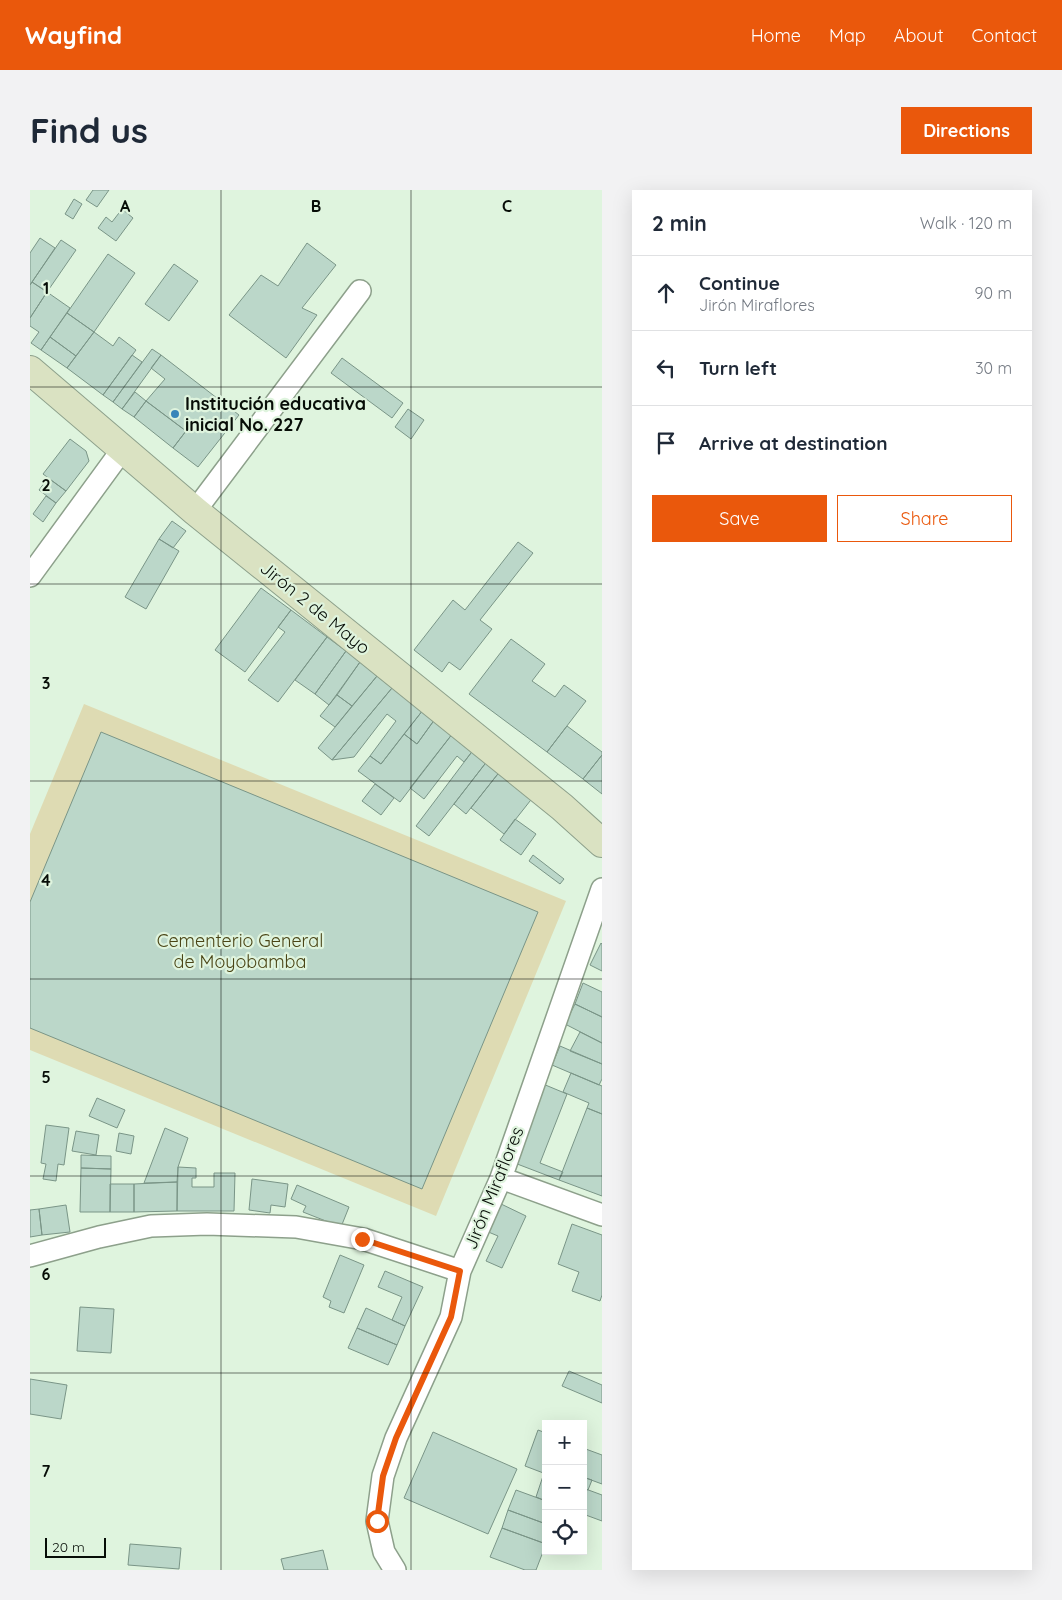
<!DOCTYPE html>
<meta charset="utf-8">
<style>
body{margin:0;font-family:Quicksand,sans-serif;background:#f2f2f3;color:#1f2937}
.controls{position:absolute;right:15px;bottom:15px;display:grid;overflow:hidden;border-radius:0px;box-shadow:0 5px 20px #0002}
.controls button{width:45px;height:45px;display:grid;place-items:center;padding:0;border:0;border-bottom:1px solid #e0e1e3;background:#fff;color:#1f2937;font:25px sans-serif}
.scale{position:absolute;left:15px;bottom:12px;width:61px;box-sizing:border-box;padding-left:5px;border:2px solid #070d07;border-top:0;font-size:14px;line-height:18px;white-space:nowrap;color:#070d07;-webkit-text-stroke:4px #dff4de;paint-order:stroke}
.stop{position:absolute;width:15px;height:15px;margin:-11px;border:4px solid #ea580c;border-radius:50%;background:#fff}
.stop.end{background:#ea580c;border-color:#fff;box-shadow:0 1px 5px #0008}
.list{margin:0;padding:0;list-style:none}
h2{display:flex;justify-content:space-between;align-items:center;height:65px;margin:0;padding:0 20px;font-size:21px}
h2 small{font-size:16px;font-weight:400;color:#747a83}
.list li{display:grid;grid-template-columns:32px 1fr auto;gap:15px;align-items:center;box-sizing:border-box;height:75px;padding:0 20px;border-top:1px solid #e0e1e3}
.list b{display:block;font-size:19px;white-space:nowrap}
.list p{margin:0;font-size:16px;white-space:nowrap;color:#747a83}
.list em{font-size:16px;font-style:normal;color:#747a83}
.actions{display:flex;gap:10px;padding:15px 20px}
.actions a{flex:1;padding:11px 0;border:1px solid #ea580c;border-radius:0px;text-align:center;font-size:18px;color:#ea580c}
.actions .main{background:#ea580c;color:#fff}
.icon{flex:none;width:28px;height:28px;fill:none;stroke:currentColor;stroke-width:2;stroke-linecap:round;stroke-linejoin:round}
.map{position:relative;flex:none;width:572px;height:1380px;overflow:hidden;border-radius:0px}
header{display:flex;align-items:center;gap:30px;box-sizing:border-box;height:70px;padding:0 25px;background:#ea580c;color:#fff}
header strong{font-size:24px}
nav{display:flex;gap:28px;margin-inline-start:auto;font-size:18px}
.intro{display:flex;align-items:center;justify-content:space-between;box-sizing:border-box;height:120px;padding:0 30px}
h1{margin:0;font-size:35px}
.button{padding:12px 22px;border-radius:0px;background:#ea580c;color:#fff;font-size:18px;font-weight:700}
main{display:flex;gap:30px;padding:0 30px}
aside{flex:1;background:#fff;border-radius:0px;box-shadow:0 5px 20px #0002}
.map>svg:first-child{display:block}
.green{fill:#dedbb3}
.building{fill:#bbd7c9;stroke:#7a9587}
.lines{fill:none;stroke-linecap:round;stroke-linejoin:round}
.street-casing{stroke:#8da08b;stroke-width:24}
.secondary-casing{stroke:#8da08b;stroke-width:30}
.street{stroke:#fff;stroke-width:21}
.secondary{stroke:#dae2c2;stroke-width:28}
.route{stroke:#ea580c;stroke-width:6}
.grid{fill:none;stroke:#070d07;stroke-width:1;stroke-opacity:0.55}
.poi-dot{fill:#3986b9;stroke:#dff4de;stroke-width:2}
.labels{text-anchor:middle;stroke-width:4.5;stroke-linejoin:round;paint-order:stroke}
.poi-label{font-size:18px;font-weight:bold;fill:#070d07;stroke:#dff4de;text-anchor:start}
.street-label{font-size:18px;fill:#070d07;stroke:#dff4de}
.park-label{font-size:18px;fill:#4a4516;stroke:#dff4de}
.grid-label{font-size:16px;text-anchor:middle;font-weight:bold;fill:#070d07;stroke:#dff4de;stroke-width:4.5;stroke-linejoin:round;paint-order:stroke}
</style>
<header>
<strong>Wayfind</strong>
<nav><a>Home</a><a>Map</a><a>About</a><a>Contact</a></nav>
</header>
<div class="intro"><h1>Find us</h1><a class="button">Directions</a></div>
<main>
<div class="map">
<svg width="572" height="1380" viewBox="0 0 572 1380">
<rect width="100%" height="100%" fill="#dff4de"/>
<path class="green" d="M54,514L536,711L406,1026L0,860V644Z"/>
<path class="building" d="M63,0H79L67,17L56,10Z
M44,9L52,14L43,29L35,24Z
M92,19L103,28L86,51L68,38L76,27L82,32Z
M10,48L25,58L0,95V63Z
M31,50L46,60L17,102L2,92Z
M277,53L306,75L272,118L287,125L256,168L199,125L231,85L248,96Z
M78,64L105,83L64,142L37,123Z
M144,74L168,91L139,131L115,114Z
M2,92L17,102L0,128V95Z
M17,102L40,118L11,160L1,153L9,142L0,136V128Z
M37,123L64,142L46,166L20,147Z
M64,142L83,156L89,147L106,160L73,205L37,178Z
M20,147L46,166L37,178L11,160Z
M122,159L131,165L92,219L83,212Z
M102,165L112,172L83,212L73,205Z
M131,165L209,225L168,277L143,258L156,241L116,211L135,189L121,178Z
M312,168L373,213L362,228L301,183Z
M105,202L116,211L104,227L92,219Z
M116,211L156,241L143,258L104,227Z
M378,219L394,230L381,249L365,237Z
M40,249L56,261L59,271L36,301L13,284Z
M18,288L36,301L26,313L9,300Z
M16,306L26,313L13,332L3,324Z
M142,331L156,341L143,358L129,349Z
M129,349L149,361L116,419L95,407Z
M488,352L503,363L450,430L462,439L430,480L419,472L412,482L384,460L423,410L435,420Z
M231,398L261,420L215,482L185,460Z
M261,420L297,447L248,512L218,490L255,442L248,437Z
M297,447L316,461L285,504L265,490Z
M481,449L515,474L502,491L525,507L534,495L556,511L517,562L439,504Z
M316,461L330,472L299,515L285,504Z
M330,472L347,486L322,516L307,505Z
M347,486L362,498L302,570L288,558Z
M362,498L393,520L351,574L340,566L366,531L357,524L324,567L302,570Z
M307,505L322,516L305,537L290,526Z
M393,520L405,529L387,554L374,544Z
M405,529L423,543L370,612L328,581L340,566L351,574L374,544L387,554Z
M537,536L572,562V565L553,589L517,562Z
M71,542L508,722L392,999L0,838V712Z
M423,543L444,559L434,572L427,566L394,609L380,598Z
M444,559L458,570L399,646L386,636Z
M572,565V604L553,589Z
M458,570L471,580L436,624L424,614Z
M471,580L504,606L474,644L441,618Z
M345,594L364,608L351,625L332,611Z
M485,629L506,644L491,665L470,650Z
M503,665L534,689L530,694L499,671Z
M571,753L572,754V781L560,775Z
M553,793L572,802V827L545,814Z
M545,814L572,827V853L535,834Z
M550,842L572,853V874L540,861Z
M530,856L572,874V889L569,895L522,875Z
M541,883L572,896V924L557,918L559,913L533,902Z
M513,894L537,904L510,973L533,982L529,990L482,972Z
M67,908L95,920L87,938L59,926Z
M557,918L572,924V1006L529,990Z
M16,935L39,938L34,975L28,974L26,991L13,989L16,974L11,973Z
M135,938L158,948L148,977L147,992L114,993Z
M46,941L69,945L66,965L42,961Z
M89,943L104,946L101,964L86,961Z
M51,965L81,966V979L51,978Z
M148,977L166,978V988H162V997H184V983H205L204,1021H147Z
M51,978L81,979L80,1022H50Z
M222,989L258,994L255,1017L241,1015L240,1023L219,1020Z
M147,992V1021L104,1022V994Z
M80,994H104V1022H80Z
M267,995L319,1017L311,1037L273,1022L276,1016L261,1009Z
M469,1013L496,1026L472,1078L456,1071L468,1046L456,1041Z
M36,1015L40,1042L12,1045L9,1019Z
M9,1019L12,1045L0,1047V1020Z
M542,1034L572,1045V1105L570,1111L542,1101L549,1082L528,1074Z
M310,1065L334,1075L314,1123L299,1117L301,1111L293,1107Z
M355,1081L393,1097L375,1136L362,1130L372,1107L348,1097Z
M50,1117L84,1119L81,1163L47,1161Z
M336,1118L375,1136L367,1155L327,1138Z
M327,1138L367,1155L358,1175L318,1158Z
M539,1181L572,1195V1213L532,1196Z
M0,1189L37,1195L31,1229L0,1224Z
M508,1240L516,1243V1284L495,1276Z
M403,1242L487,1279L458,1344L374,1308Z
M553,1258L572,1265V1294L553,1287Z
M514,1283L516,1284V1311L506,1307Z
M553,1287L562,1290L558,1300L553,1298Z
M553,1298L572,1305V1331L553,1324Z
M486,1300L516,1311V1334L478,1320Z
M478,1320L516,1334V1354L472,1338Z
M472,1338L516,1354L506,1380H495L460,1367Z
M100,1354L151,1358L149,1379L98,1375Z
M293,1360L298,1380H254L251,1369Z"/>
<g class="lines">
<defs>
<path id="street" d="M165,321L330,101
M0,386L92,260
M471,988L572,1025
M0,1066L69,1047L121,1036L177,1034L266,1037L333,1049L430,1081
M365,1380L354,1362L347,1331L353,1286L366,1248L421,1127L430,1081L471,988L572,699"/>
<path id="secondary" d="M0,180L165,321L532,617L572,653"/>
</defs>
<use href="#street" class="street-casing"/>
<use href="#secondary" class="secondary-casing"/>
<use href="#street" class="street"/>
<use href="#secondary" class="secondary"/>
</g>
<g class="lines">
<path class="route" d="M332,1049L430,1081L421,1127L366,1248L353,1286L347,1331"/>
</g>
<path class="grid" d="M191,0V1380M381,0V1380M0,197H572M0,394H572M0,591H572M0,789H572M0,986H572M0,1183H572"/>
<circle class="poi-dot" cx="145" cy="224" r="5"/>
<g class="labels">
<g class="poi-label">
<text x="155" y="220">Institución educativa<tspan x="155" dy="21">inicial No. 227</tspan></text>
</g>
<g class="street-label">
<text transform="translate(285 418) rotate(39)" y="6">Jirón 2 de Mayo</text>
<text transform="translate(464 998) rotate(-68)" y="6">Jirón Miraflores</text>
</g>
<g class="park-label">
<text x="210" y="757">Cementerio General<tspan x="210" dy="21">de Moyobamba</tspan></text>
</g>
</g>
<g class="grid-label">
<text x="95" y="22">A</text>
<text x="286" y="22">B</text>
<text x="477" y="22">C</text>
<text x="16" y="104">1</text>
<text x="16" y="301">2</text>
<text x="16" y="499">3</text>
<text x="16" y="696">4</text>
<text x="16" y="893">5</text>
<text x="16" y="1090">6</text>
<text x="16" y="1287">7</text>
</g>
</svg>
<div class="controls">
<button>+</button>
<button>−</button>
<button><svg class="icon" aria-label="locate" viewBox="0 0 24 24"><circle cx="12" cy="12" r="6"/><path d="M12 2v4M12 18v4M2 12h4M18 12h4"/></svg></button>
</div>
<div class="scale">20 m</div>
<div class="stop" style="left:347px;top:1331px"></div>
<div class="stop end" style="left:332px;top:1049px"></div>
</div>
<aside>
<h2>2 min<small>Walk · 120 m</small></h2>
<ul class="list">
<li><svg class="icon" aria-label="ahead" viewBox="0 0 24 24"><path d="M12 20V5M6 11l6-6 6 6"/></svg><div><b>Continue</b><p>Jirón Miraflores</p></div><em>90 m</em></li>
<li><svg class="icon" aria-label="left" viewBox="0 0 24 24"><path d="M17 20v-9H6M10 6l-5 5 5 5"/></svg><div><b>Turn left</b></div><em>30 m</em></li>
<li><svg class="icon" aria-label="arrive" viewBox="0 0 24 24"><path d="M6 21V4h12l-3 4 3 4H6"/></svg><div><b>Arrive at destination</b></div></li>
</ul>
<div class="actions"><a class="main">Save</a><a>Share</a></div>
</aside>
</main>
